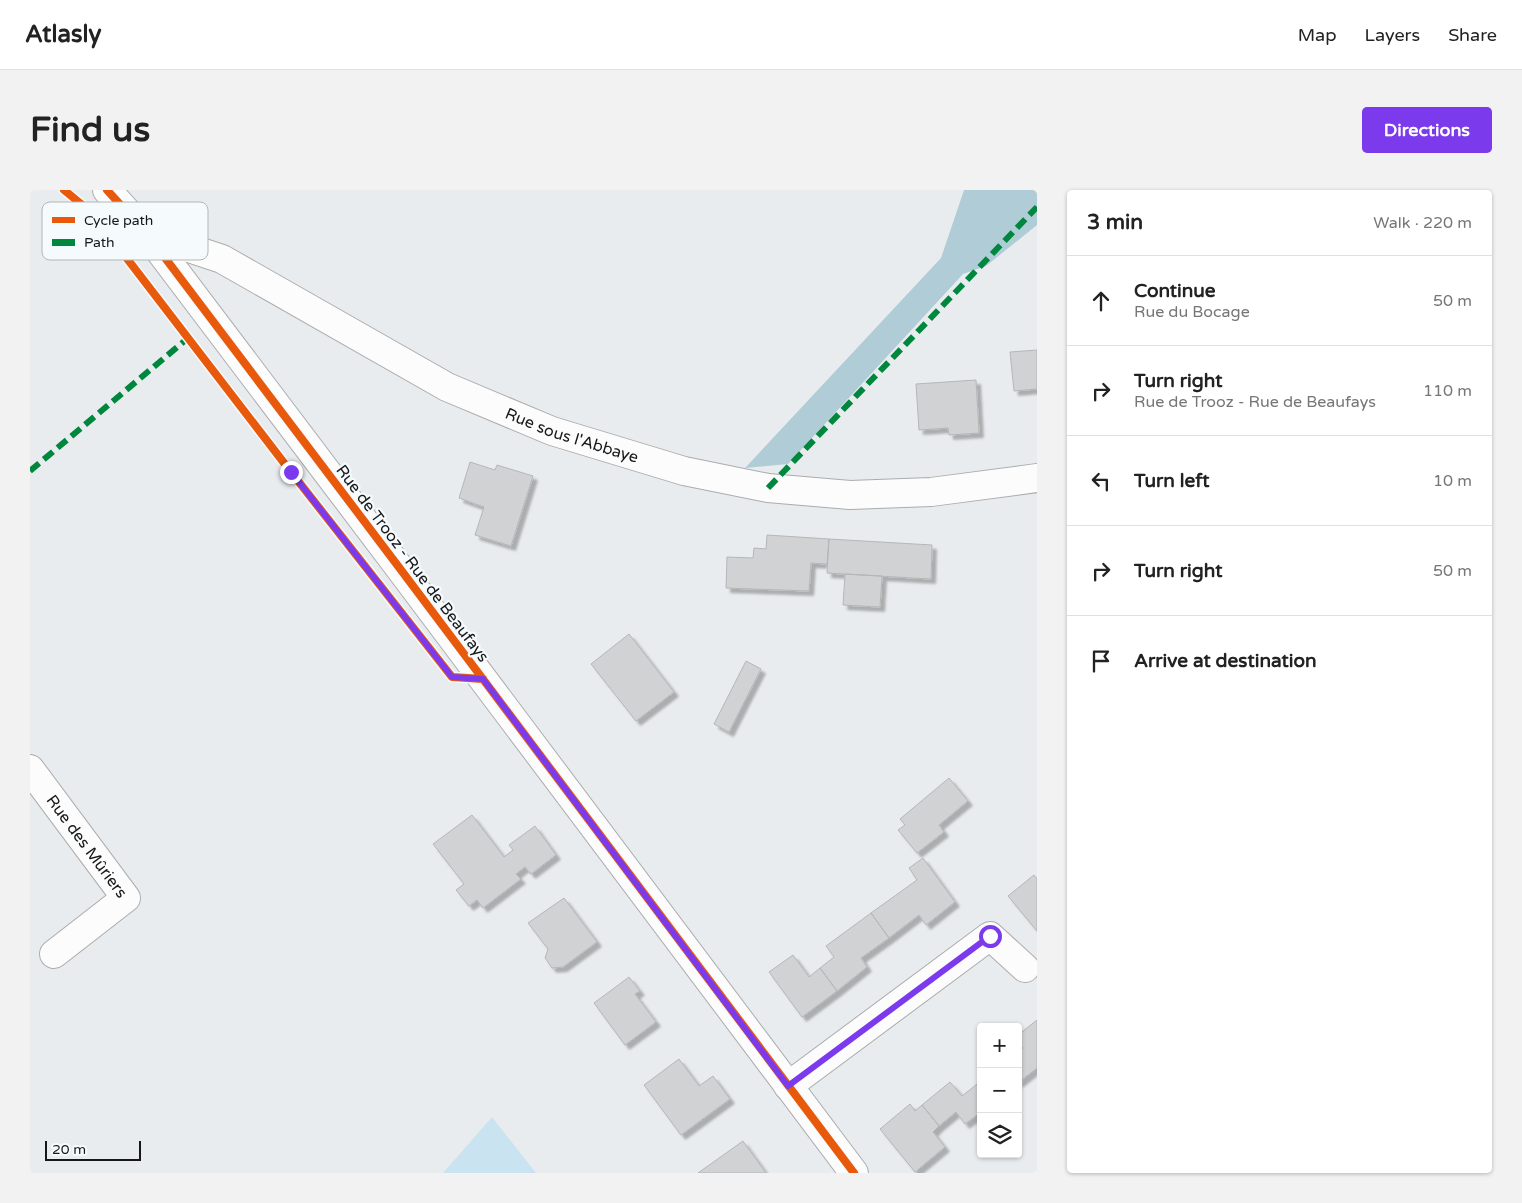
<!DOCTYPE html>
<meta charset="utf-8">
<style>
body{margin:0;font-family:"Varela Round",sans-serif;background:#f2f2f2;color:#222}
.controls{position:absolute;right:15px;bottom:15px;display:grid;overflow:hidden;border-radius:5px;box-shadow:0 1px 4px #0004}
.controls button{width:45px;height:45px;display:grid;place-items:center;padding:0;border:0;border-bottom:1px solid #e0e0e0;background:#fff;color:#222;font:25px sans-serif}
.scale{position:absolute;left:15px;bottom:12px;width:96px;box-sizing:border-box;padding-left:5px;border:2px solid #161718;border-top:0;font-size:14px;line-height:18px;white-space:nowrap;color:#161718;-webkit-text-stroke:4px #f5fafc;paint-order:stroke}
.stop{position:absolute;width:15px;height:15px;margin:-11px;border:4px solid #7c3aed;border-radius:50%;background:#fff}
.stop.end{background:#7c3aed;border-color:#fff;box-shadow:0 1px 5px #0008}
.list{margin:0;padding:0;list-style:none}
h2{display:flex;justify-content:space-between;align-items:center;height:65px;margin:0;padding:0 20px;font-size:21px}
h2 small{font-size:16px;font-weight:400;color:#767676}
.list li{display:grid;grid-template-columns:32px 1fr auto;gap:15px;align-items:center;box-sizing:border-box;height:90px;padding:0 20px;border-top:1px solid #e0e0e0}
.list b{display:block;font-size:19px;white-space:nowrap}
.list p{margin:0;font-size:16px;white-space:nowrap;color:#767676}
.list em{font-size:16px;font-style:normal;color:#767676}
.icon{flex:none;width:28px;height:28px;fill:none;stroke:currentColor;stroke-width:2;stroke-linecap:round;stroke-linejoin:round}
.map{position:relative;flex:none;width:1007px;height:983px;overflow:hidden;border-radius:5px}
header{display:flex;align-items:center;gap:30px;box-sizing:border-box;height:70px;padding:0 25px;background:#fff;border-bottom:1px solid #e0e0e0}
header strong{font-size:24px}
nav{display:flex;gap:28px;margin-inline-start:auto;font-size:18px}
.intro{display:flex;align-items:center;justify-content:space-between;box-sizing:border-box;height:120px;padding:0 30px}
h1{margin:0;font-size:35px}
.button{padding:12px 22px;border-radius:5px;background:#7c3aed;color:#fff;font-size:18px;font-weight:700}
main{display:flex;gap:30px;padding:0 30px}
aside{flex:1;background:#fff;border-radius:5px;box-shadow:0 1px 4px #0004}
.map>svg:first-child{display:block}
.green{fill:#c9e4f0}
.forest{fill:#b0ccd7}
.building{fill:#d0d2d4;stroke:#b4b6b7;filter:url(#shadow)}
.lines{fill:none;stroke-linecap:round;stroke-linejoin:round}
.minor-casing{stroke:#aaacad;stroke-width:30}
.tertiary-casing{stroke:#aaacad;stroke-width:30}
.minor{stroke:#fcfcfc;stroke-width:28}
.tertiary{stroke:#fcfcfc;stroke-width:28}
.quiet{stroke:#00873e;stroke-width:6;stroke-dasharray:12 6;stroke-linecap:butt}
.cycleway-casing{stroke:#f5fafc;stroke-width:11}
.cycleway{stroke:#e8590c;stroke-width:8}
.route{stroke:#7c3aed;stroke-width:6}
.labels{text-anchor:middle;stroke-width:4.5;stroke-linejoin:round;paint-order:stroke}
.street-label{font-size:16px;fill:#161718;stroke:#f5fafc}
.key{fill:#f5fafc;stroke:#b2b6b8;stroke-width:1}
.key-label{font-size:14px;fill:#161718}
</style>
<header>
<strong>Atlasly</strong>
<nav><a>Map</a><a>Layers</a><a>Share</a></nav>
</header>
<div class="intro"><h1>Find us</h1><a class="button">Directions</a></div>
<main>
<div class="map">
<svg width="1007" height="983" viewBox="0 0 1007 983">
<defs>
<filter id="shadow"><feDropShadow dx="4.5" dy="4.5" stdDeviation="1" flood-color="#0004"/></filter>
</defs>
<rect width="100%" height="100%" fill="#e9ecee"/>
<path class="green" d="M462,927L506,983H413Z"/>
<path class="forest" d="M934,0H1007V35L956,76L933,84L758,274L715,278L911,68Z"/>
<path class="building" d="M1007,160V199L984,201L980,162Z
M946,190L949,243L919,245L918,238L889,240L886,194Z
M440,272L465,280L467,275L503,286L481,356L445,345L454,317L429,308Z
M737,345L799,349L797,374L781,373L779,401L696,398L697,367L723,368L724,358L736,359Z
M799,349L902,355L901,389L797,383Z
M815,384L852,386L850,417L813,415Z
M599,444L644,502L606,531L561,474Z
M716,471L731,479L699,542L684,534Z
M919,588L938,611L909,635L914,642L887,663L868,640L875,635L870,629Z
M442,625L474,667L483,660L479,655L505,636L526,665L501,684L495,677L486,684L491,689L453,718L447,710L439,716L426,700L434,694L403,654Z
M893,668L925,712L896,735L889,725L859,748L841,723L887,690L879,678Z
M1004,685L1007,689V741L978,706Z
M534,708L567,752L533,777L522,778L515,768L518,759L498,733Z
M841,723L859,748L831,768L837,777L807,801L790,778L804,767L796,756Z
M763,765L779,787L790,778L807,801L772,827L739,782Z
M599,787L610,801L605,804L626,832L595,855L564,813Z
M1007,830V878L988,893V862L993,858L988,853V845Z
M649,869L669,896L683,886L700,909L651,945L614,895Z
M951,891V922L935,934L926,922L909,936L892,915L920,892L932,906Z
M880,914L885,921L892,915L909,936L903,942L915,957L885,982L850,939Z
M713,951L736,983H668Z"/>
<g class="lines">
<defs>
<g id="minor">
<path id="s1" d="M117,44L192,69L417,197L522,241L654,281L738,298L820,305L901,302L1007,288"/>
<path id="s2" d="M0,579L96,708L24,764"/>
<path d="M758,896L960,746L995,778"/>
</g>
<path id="tertiary" d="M77,0L117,44L368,376L824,983"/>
</defs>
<use href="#minor" class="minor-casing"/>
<use href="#tertiary" class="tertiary-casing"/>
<use href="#minor" class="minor"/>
<use href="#tertiary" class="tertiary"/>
<path class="quiet" d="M0,281L158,148
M738,298L1007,17"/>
<defs>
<path id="cycleway" d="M34,0L62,23L261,282L422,487L453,489
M77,0L117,44L368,376L824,983"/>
</defs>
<use href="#cycleway" class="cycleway-casing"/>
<use href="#cycleway" class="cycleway"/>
</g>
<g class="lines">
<path class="route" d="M261,282L422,487L453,489L758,896L960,746"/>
</g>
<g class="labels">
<g class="street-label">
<text dy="6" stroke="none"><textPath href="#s1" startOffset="472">Rue sous l'Abbaye</textPath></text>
<text transform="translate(383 373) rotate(53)" y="6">Rue de Trooz - Rue de Beaufays</text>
<text dy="6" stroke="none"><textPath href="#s2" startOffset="96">Rue des Mûriers</textPath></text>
</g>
</g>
<rect x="12" y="12" width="166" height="58" rx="8" class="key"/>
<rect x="22" y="27" width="23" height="6" fill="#e8590c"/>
<rect x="22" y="49" width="23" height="7" fill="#00873e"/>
<g class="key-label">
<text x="54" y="35">Cycle path</text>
<text x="54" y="57">Path</text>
</g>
</svg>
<div class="controls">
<button>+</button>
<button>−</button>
<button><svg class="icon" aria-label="layers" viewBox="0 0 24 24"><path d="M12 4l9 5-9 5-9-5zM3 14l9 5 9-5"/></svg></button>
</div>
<div class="scale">20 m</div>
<div class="stop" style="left:960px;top:746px"></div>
<div class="stop end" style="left:261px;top:282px"></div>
</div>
<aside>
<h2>3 min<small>Walk · 220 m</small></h2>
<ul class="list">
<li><svg class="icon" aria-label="ahead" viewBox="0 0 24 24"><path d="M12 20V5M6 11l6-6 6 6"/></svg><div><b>Continue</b><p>Rue du Bocage</p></div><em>50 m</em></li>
<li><svg class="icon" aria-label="right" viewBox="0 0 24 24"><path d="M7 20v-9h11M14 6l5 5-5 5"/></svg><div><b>Turn right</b><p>Rue de Trooz - Rue de Beaufays</p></div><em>110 m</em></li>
<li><svg class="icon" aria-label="left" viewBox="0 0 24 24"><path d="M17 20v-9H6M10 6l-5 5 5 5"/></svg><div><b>Turn left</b></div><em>10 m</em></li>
<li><svg class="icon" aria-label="right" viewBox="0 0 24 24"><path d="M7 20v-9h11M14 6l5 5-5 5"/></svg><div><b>Turn right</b></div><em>50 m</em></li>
<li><svg class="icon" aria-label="arrive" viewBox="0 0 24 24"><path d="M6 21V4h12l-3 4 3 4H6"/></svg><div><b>Arrive at destination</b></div></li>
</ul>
</aside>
</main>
